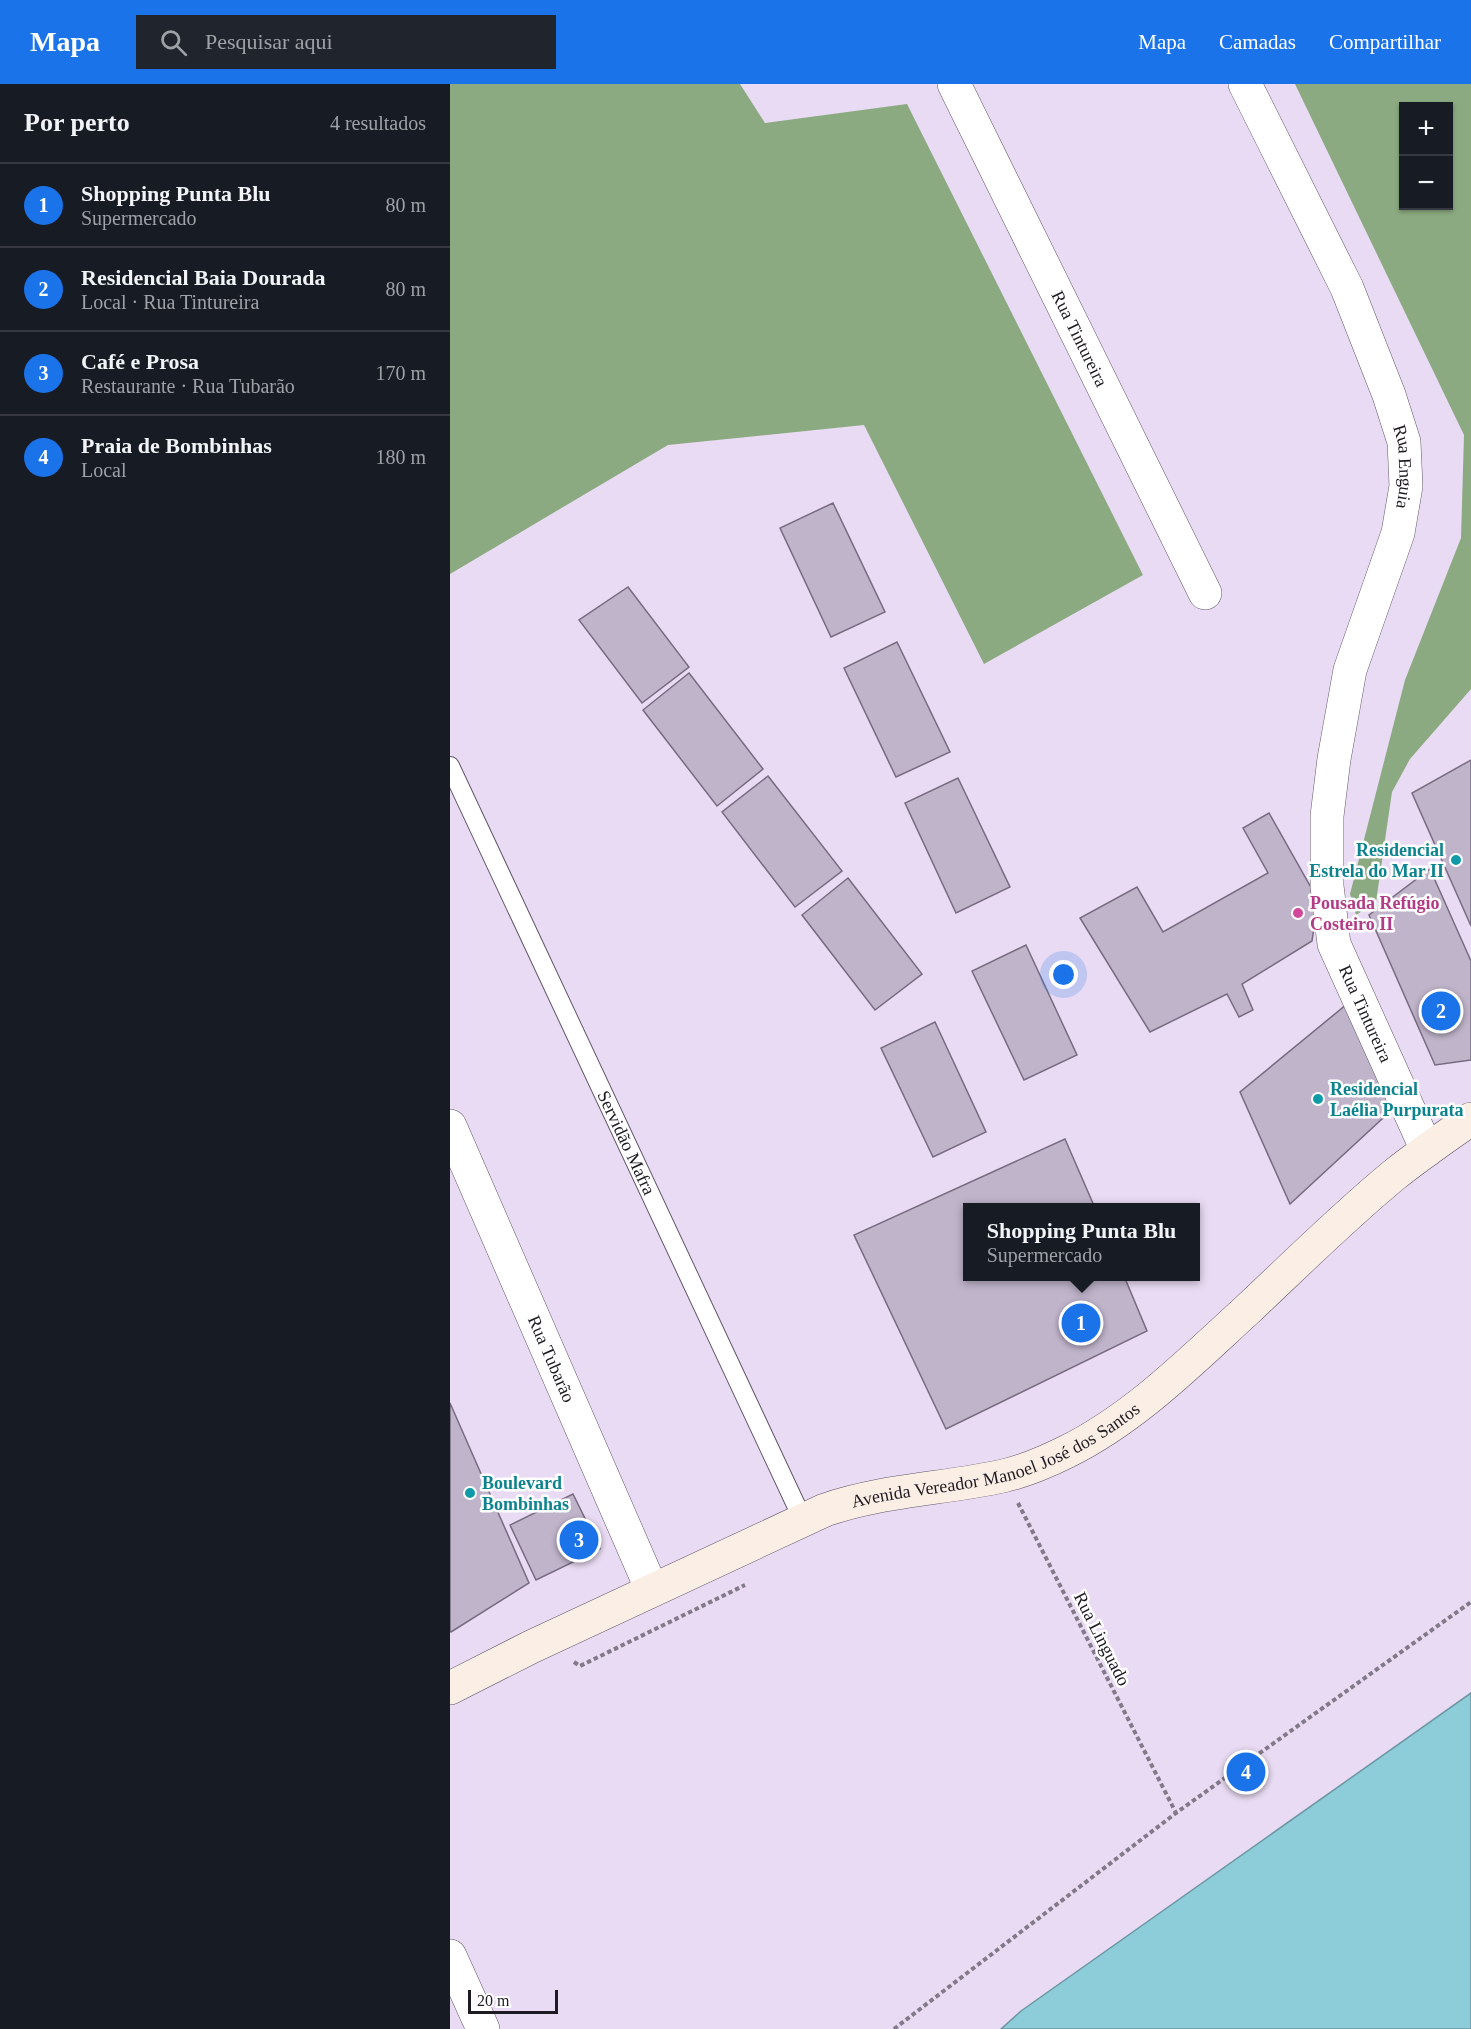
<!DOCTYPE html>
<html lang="pt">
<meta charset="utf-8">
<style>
body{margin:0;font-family:"Times New Roman",serif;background:#20242c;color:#f1f3f6}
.controls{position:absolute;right:18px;top:18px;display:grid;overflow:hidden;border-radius:0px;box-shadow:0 2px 4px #0004}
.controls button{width:54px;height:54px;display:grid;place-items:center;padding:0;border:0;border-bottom:2px solid #363941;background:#171b24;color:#f1f3f6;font:30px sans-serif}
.scale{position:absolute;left:18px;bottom:15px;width:90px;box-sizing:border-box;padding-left:6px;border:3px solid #1e1a22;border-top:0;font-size:16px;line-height:21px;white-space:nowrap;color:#1e1a22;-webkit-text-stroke:4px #fff;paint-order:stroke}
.you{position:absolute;left:614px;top:891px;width:21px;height:21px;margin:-15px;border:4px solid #fff;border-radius:50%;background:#1a73e8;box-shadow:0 0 0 9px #1a73e833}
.badge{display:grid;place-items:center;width:39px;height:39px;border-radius:50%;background:#1a73e8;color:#fff;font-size:20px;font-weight:700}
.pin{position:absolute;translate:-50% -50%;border:3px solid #fff;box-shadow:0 2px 6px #0006}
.popup{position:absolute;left:513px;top:1119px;width:237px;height:78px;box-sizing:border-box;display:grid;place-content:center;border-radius:0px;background:#171b24;filter:drop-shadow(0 2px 4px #0005);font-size:20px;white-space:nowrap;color:#9ea1a6}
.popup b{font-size:22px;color:#f1f3f6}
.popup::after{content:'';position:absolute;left:50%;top:100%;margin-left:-12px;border:12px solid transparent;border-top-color:#171b24}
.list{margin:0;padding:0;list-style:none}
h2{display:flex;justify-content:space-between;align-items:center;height:78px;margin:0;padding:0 24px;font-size:26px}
h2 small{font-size:20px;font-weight:400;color:#9ea1a6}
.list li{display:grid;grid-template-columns:39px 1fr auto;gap:18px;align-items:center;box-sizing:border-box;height:84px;padding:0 24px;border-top:2px solid #363941}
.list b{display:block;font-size:22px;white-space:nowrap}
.list p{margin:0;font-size:20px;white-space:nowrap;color:#9ea1a6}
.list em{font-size:20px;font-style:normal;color:#9ea1a6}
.icon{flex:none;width:33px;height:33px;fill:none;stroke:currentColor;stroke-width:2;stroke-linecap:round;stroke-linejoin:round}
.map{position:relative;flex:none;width:1021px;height:1945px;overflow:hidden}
header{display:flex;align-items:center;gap:36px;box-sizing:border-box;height:84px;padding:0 30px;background:#1a73e8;color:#fff}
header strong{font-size:28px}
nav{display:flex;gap:33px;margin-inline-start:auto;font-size:21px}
.search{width:420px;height:54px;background:#20242c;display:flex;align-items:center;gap:15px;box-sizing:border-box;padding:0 21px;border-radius:0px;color:#9ea1a6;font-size:22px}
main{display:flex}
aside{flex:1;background:#171b24}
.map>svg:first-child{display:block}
.forest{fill:#8baa81;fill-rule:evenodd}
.water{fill:#8dccd9;stroke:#6c97a2;stroke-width:1.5}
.building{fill:#c0b4cb;stroke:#776b80;stroke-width:1.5}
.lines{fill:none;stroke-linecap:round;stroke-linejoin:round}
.service-casing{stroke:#62576b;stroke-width:20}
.minor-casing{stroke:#62576b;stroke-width:34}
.secondary-casing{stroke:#62576b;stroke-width:34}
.path{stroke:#827989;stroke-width:4;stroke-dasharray:4.5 3;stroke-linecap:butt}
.service{stroke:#fff;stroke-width:18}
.minor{stroke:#fff;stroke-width:33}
.secondary{stroke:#fbeee5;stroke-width:33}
.culture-dot{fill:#0f9aa8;stroke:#fff;stroke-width:2}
.hotel-dot{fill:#d1479c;stroke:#fff;stroke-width:2}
.labels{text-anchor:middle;stroke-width:5;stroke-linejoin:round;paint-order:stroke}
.street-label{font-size:18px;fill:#1e1a22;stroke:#fff}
.culture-label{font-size:18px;font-weight:bold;fill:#0d838f;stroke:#fff;text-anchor:start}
.hotel-label{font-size:18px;font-weight:bold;fill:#b23c85;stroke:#fff;text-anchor:start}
</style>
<header>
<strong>Mapa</strong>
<div class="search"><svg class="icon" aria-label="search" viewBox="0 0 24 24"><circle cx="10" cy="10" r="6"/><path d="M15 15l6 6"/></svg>Pesquisar aqui</div>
<nav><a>Mapa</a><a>Camadas</a><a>Compartilhar</a></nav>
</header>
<main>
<aside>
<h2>Por perto<small>4 resultados</small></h2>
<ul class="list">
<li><span class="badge">1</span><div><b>Shopping Punta Blu</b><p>Supermercado</p></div><em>80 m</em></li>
<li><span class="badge">2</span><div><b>Residencial Baia Dourada</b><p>Local · Rua Tintureira</p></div><em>80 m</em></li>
<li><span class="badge">3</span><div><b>Café e Prosa</b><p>Restaurante · Rua Tubarão</p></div><em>170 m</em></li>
<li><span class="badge">4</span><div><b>Praia de Bombinhas</b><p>Local</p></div><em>180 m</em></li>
</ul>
</aside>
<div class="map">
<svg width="1021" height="1945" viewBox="0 0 1021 1945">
<rect width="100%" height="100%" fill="#e9dbf3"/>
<path class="forest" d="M0,0H290L315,39L457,20L693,491L534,580L414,341L218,361L0,490Z
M845,0H1021V605L960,675L942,708L926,818L906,831L900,810L955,596L1011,454L1014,351ZM954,22H998V122H954Z"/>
<path class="water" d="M1021,1609V1945H551L571,1927Z"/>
<path class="building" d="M383,419L435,528L381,553L330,444Z
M178,503L239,583L192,619L129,536Z
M447,558L500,668L446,693L394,584Z
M239,589L313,685L267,722L193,626Z
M1021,676V842L962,709Z
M318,692L392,787L345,823L272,728Z
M508,694L560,803L506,829L455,719Z
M819,729L868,816L862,857L792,900L803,926L789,933L777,910L700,948L630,834L687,803L713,848L818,789L793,744Z
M980,785L1021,877V976L985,981L919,831Z
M398,794L472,890L425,926L352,831Z
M576,861L627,971L574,996L522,887Z
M897,920L946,1022L840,1120L790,1008Z
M485,938L536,1048L483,1073L431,964Z
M615,1055L645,1124H517V1192H674L697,1247L496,1345L404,1151Z
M0,1319L79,1499L1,1548L0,1547Z
M123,1410L150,1465L86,1496L60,1441Z"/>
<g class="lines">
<defs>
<g id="service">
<path id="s1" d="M0,682L353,1436"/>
</g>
<g id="minor">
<path id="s2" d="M504,0L755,509"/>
<path id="s3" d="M795,0L897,204L939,311L954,358L956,402L948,449L900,586L884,675L877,732V802L884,860L977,1066"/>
<path id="s4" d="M0,1042L202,1506"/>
<path d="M0,1872L33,1945"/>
</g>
<g id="secondary">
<path id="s5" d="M0,1604L81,1563L375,1426C433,1406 493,1405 553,1392C574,1387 596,1378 616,1368C685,1334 741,1277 797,1226C846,1180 893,1133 944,1091C969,1071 995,1053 1021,1035"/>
</g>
</defs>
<use href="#service" class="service-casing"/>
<use href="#minor" class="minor-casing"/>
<use href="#secondary" class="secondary-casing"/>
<path class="path" d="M568,1419L726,1729
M124,1578L130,1582L295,1501
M444,1945L726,1729L1021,1518"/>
<use href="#service" class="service"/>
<use href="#minor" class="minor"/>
<use href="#secondary" class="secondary"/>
</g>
<g class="culture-dot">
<circle cx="1006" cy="776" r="6"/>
<circle cx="868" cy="1015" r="6"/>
<circle cx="20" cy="1409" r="6"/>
</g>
<circle class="hotel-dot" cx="848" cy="829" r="6"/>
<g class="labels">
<g class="street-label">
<text dy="6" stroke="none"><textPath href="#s2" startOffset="284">Rua Tintureira</textPath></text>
<text dy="6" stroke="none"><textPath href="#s3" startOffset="417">Rua Enguia</textPath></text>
<text dy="6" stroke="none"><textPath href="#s3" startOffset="982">Rua Tintureira</textPath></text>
<text dy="6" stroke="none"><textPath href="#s1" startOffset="416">Servidão Mafra</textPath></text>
<text dy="6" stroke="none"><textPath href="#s4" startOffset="254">Rua Tubarão</textPath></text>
<text dy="6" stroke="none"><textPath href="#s5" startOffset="596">Avenida Vereador Manoel José dos Santos</textPath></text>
<text transform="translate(652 1555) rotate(63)" y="6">Rua Linguado</text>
</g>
<g class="culture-label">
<text x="994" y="772" text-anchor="end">Residencial<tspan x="994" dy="21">Estrela do Mar II</tspan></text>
<text x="880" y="1011">Residencial<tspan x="880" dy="21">Laélia Purpurata</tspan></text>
<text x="32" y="1405">Boulevard<tspan x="32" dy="21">Bombinhas</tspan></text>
</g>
<g class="hotel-label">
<text x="860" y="825">Pousada Refúgio<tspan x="860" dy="21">Costeiro II</tspan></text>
</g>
</g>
</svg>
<div class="controls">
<button>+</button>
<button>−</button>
</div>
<div class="scale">20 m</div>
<div class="you"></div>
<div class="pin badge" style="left:631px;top:1239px">1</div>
<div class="popup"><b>Shopping Punta Blu</b>Supermercado</div>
<div class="pin badge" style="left:991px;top:927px">2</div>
<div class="pin badge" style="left:129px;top:1456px">3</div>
<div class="pin badge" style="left:796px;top:1688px">4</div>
</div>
</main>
